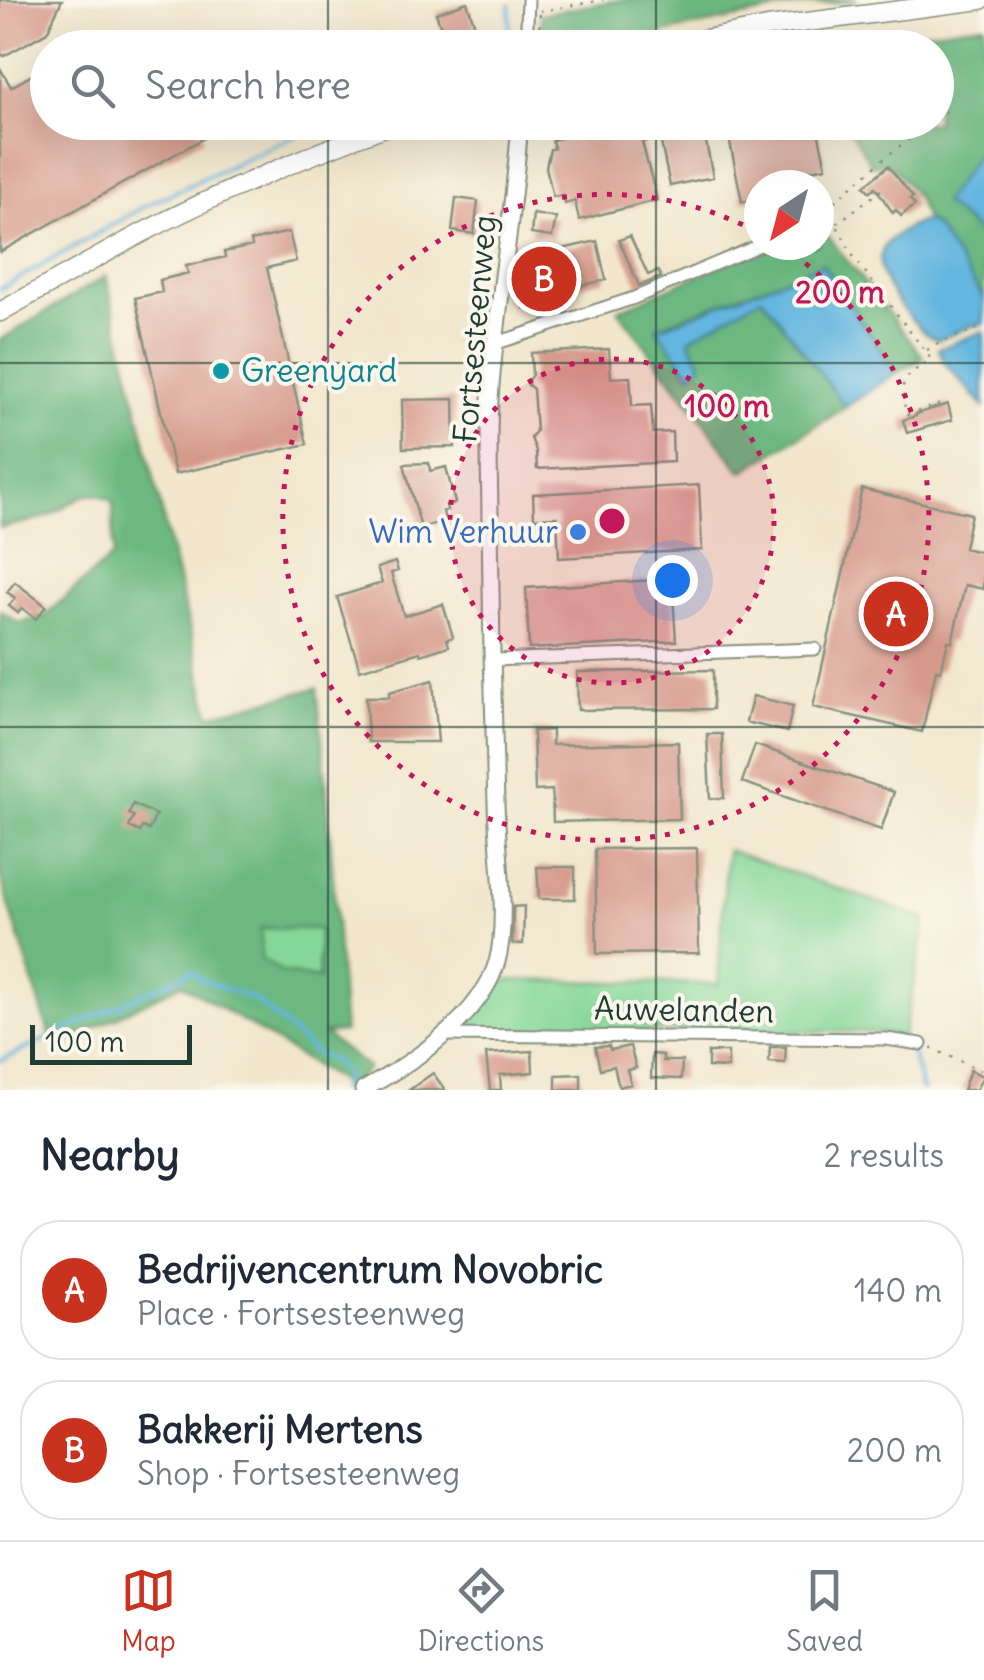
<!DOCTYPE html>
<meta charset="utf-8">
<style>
body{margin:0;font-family:Delius,sans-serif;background:#f6f6f7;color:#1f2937}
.compass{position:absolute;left:744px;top:170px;width:90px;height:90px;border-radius:50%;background:#fff;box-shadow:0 10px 40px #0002;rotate:216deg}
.scale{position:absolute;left:30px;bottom:25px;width:162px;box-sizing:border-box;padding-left:10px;border:5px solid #1f3d34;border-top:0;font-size:28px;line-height:35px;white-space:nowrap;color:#1f3d34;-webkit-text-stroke:8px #fbf7ec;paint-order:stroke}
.you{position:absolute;left:672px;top:580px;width:35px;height:35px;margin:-25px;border:8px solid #fff;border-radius:50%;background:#1a73e8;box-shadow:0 0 0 15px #1a73e833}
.badge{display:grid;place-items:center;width:65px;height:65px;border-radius:50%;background:#c8321e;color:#fff;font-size:32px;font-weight:700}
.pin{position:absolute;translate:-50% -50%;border:5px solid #fff;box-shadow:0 2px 10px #0006}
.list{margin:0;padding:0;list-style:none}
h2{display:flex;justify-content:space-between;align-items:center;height:130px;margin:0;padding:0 40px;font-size:42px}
h2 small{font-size:32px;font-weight:400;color:#747a83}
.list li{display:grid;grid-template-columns:65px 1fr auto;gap:30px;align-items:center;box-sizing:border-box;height:140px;margin:0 20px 20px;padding:0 20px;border:2px solid #e0e1e3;border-radius:40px}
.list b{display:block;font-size:38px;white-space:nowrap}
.list p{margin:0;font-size:32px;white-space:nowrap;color:#747a83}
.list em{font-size:32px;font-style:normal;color:#747a83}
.icon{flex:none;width:55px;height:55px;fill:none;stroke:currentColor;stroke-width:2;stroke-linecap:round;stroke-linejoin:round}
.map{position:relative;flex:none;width:984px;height:1090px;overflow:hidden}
.search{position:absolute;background:#fff;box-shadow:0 10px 40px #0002;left:30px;right:30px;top:30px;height:110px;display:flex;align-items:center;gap:25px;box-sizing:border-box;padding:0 35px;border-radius:55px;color:#747a83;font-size:38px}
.sheet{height:450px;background:#fff}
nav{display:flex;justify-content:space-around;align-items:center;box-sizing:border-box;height:140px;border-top:2px solid #e0e1e3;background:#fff;font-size:28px;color:#747a83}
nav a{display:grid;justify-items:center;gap:5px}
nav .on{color:#c8321e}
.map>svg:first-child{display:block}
.green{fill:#85d798;stroke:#528a66;stroke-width:2.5}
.forest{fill:#6cb880;stroke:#467a5a;stroke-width:2.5;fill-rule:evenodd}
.water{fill:#64b6df;stroke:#427a8a;stroke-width:2.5}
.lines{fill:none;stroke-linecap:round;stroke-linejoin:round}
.stream{stroke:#64b6df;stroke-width:4}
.building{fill:#d69a8b}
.minor-casing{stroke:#889280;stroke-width:15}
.tertiary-casing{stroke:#889280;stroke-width:19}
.secondary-casing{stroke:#889280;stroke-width:21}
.path{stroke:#889280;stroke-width:2.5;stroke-dasharray:2.5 8;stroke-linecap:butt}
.minor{stroke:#fff;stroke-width:11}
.tertiary{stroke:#fff;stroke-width:15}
.secondary{stroke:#fff;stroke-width:18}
.grid{fill:none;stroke:#1f3d34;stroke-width:2.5;stroke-opacity:0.55}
.ring{fill:none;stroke:#c2185b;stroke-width:5;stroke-dasharray:5 10}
.culture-dot{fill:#0f9aa8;stroke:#fbf7ec;stroke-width:4}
.shop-dot{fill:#3f7fe0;stroke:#fbf7ec;stroke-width:4}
.labels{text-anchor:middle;stroke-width:8;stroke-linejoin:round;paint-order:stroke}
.street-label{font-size:32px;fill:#1f3d34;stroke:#fbf7ec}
.culture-label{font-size:32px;fill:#0d838f;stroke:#fbf7ec;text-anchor:start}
.shop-label{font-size:32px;fill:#366cbe;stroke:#fbf7ec;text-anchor:end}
.centre{fill:#c2185b;stroke:#fbf7ec;stroke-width:5}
.ring-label{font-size:30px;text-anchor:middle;font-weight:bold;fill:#c2185b;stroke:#fbf7ec;stroke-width:8;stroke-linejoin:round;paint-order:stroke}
</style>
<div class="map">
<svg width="984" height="1090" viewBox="0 0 984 1090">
<rect width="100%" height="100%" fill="#fbf7ec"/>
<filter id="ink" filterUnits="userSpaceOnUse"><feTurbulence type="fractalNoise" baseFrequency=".01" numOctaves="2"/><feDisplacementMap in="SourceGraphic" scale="20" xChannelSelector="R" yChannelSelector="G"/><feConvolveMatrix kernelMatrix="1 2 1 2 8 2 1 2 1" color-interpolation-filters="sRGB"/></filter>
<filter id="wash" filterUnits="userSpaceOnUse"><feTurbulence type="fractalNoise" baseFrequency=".0048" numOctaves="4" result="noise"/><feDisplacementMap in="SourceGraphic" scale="40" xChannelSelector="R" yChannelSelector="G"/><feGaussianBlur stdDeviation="2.25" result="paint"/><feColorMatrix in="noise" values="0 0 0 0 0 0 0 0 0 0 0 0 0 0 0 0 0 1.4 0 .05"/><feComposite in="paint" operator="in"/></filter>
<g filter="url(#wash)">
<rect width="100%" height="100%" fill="#f2e7cd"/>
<path class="green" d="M727,850L926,919L903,1036L875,1032L462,1030L492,988L508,980L718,984Z
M261,928L319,929V979L283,973L260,959Z"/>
<path class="forest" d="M619,0H857L797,6L593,47H541V14Z
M984,24V150H981L958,216L984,237V298L937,229L926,220L916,196L890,163L872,166L846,123L936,122V48H806Z
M819,225L924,358L896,373L822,264L657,327L690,374L688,339L761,296L846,407L742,472L618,310L768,245H819Z
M106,276L210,715L317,688L326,781L344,1032L324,1034L368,1068L351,1088L182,984L58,1046L48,1030L0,876V610L19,623L43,617L113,556V502C84,483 74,505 48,516C33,522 15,524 0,528V340ZM261,928L319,929V979L283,973L261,959Z"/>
<path class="water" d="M981,149L984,150V237L943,203Z
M926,220L937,229L984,298V324L971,326L938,340C923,335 913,321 903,309C868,265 871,240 926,220Z
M822,264L896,373L846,407L762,297L689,339L702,365L690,374L656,327L667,325Z
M984,331V407L945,363L938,349Z"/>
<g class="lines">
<path class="stream" d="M509,48L510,5
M0,289L147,205L324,122
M910,1046L922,1090
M0,1061L191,971L203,980L255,1000L315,1052L337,1063L346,1077L340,1090"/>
</g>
<g id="blocks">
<path class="building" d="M0,0H62L47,32L4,56L0,53Z
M467,2L479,38L448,48L436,13Z
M126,38L131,46L145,38L151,48H109Z
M48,66V122H195L204,138L0,252V68L11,87Z
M588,122H702L713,177L670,186L660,138L642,142L657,200L579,220L575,201L565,204L563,195L553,197L546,167L550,149L554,148L552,140L568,136L566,128Z
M726,122H816L826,167L805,171L808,185H759V198L742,202Z
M888,166L913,197L910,199L915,205L901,216L896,210L893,213L875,187L870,192L864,186Z
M456,198L478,201L474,234L452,231Z
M533,214L556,218L552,237L531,234Z
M289,232L296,261L267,268L307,444L175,474L135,298L162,292L160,280L188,273L186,266L225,257L224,252L252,246L251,241Z
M630,236L648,275L658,271L661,277L639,286L619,240Z
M597,241L606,280L559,290L561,300L524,308L531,256Z
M609,349L611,378L630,377L632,406L651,405L653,433L672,432L673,462L537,469L536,451L531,438L536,431L533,389L528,385V380L532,375L531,353Z
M454,399L455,447L403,448L402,400Z
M948,404L952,420L907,433L903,420L916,416V414Z
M429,463L430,471L446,467L455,503L446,505L447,510L443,511L445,521L421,528L404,464Z
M699,485L702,550L559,558L557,517L534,518L533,494Z
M862,489L971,514L964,548L984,553L983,589L965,585L952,642L948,641L941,671L936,670L922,732L813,707Z
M395,562L398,571L391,573L404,616L443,604L453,637L447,639L449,646L421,655L420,652L360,670L337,597L382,583L377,568Z
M672,579L676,641L529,649L526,588Z
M15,582L46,606L36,619L22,608L18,613L9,606L15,598L7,592Z
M713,670V709L578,710L577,672Z
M433,680L438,742H368L366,697H389V692Z
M753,696L793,706L787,732L746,722Z
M552,730V745L678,742L680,819L553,822L552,790L535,791L533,731Z
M707,734H722L724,798L710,799Z
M755,745L894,792L881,830L742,782Z
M133,804L156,815L149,830L142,827L140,832L129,827L134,816L129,814Z
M697,848L699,953L597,954L595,849Z
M537,867H575V899H539Z
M524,906L523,944H512L513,907Z
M609,1046L610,1050L630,1046L636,1068L627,1070L631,1084L619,1087L614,1066L600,1069L595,1047Z
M770,1047H786L785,1063L769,1062Z
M532,1051L533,1072L500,1075L501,1090H490L486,1054Z
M708,1052H728V1068L708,1067Z
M652,1054L663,1055V1061H682L681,1079L651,1078Z
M970,1070L983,1076L976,1090H963Z
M433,1073L445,1090H409Z
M581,1074V1090H556V1075Z"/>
</g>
</g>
<g filter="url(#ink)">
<use href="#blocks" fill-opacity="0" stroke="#889280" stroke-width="2.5"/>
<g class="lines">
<defs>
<path id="minor" d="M526,48L528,0
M497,343L634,298L760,245
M493,660L815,649
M445,1035L886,1039L921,1044"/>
<path id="tertiary" d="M363,1090C412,1063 480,1018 497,962C509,919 497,849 496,803C493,710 491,616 490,523C490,478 487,431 491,386C498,298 514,211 520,122"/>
<path id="secondary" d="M660,48L768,27L981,0
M0,312C47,286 94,259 142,233C224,190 311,154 398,122"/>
</defs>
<use href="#minor" class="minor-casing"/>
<use href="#tertiary" class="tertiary-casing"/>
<use href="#secondary" class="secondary-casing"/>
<path class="path" d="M540,11L603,0
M539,48L540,11
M936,119L948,110
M819,215L887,156L931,122
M819,220L836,224L853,256L931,359C903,379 897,380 907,415L944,403
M837,223L881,190
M927,350L939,343L984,326
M931,1048L984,1072"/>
<use href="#minor" class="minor"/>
<use href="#tertiary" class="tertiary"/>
<use href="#secondary" class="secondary"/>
</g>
</g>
<path class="grid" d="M328,0V48M656,0V48M328,122V1090M656,122V1090M0,363H984M0,727H984"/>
<circle cx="612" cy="521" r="162" fill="#c2185b" fill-opacity=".12"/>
<g class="ring">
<circle cx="612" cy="521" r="162"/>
<path d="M781 246A323 323 0 1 1 759 233"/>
</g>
<circle class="culture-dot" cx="221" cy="371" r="10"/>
<circle class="shop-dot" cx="578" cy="532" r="10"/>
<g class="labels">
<g class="street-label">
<text transform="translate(475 329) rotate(-85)" y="11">Fortsesteenweg</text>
<text transform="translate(684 1010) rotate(1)" y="11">Auwelanden</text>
</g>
<g class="culture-label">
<text x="241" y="382">Greenyard</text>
</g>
<g class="shop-label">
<text x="558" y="543">Wim Verhuur</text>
</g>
</g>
<circle cx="612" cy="521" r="15" class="centre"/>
<g class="ring-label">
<text x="840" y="303">200 m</text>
<text x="727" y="417">100 m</text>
</g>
</svg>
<svg class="compass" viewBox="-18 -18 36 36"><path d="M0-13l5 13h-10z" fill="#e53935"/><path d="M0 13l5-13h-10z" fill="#747a83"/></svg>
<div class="scale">100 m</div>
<div class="you"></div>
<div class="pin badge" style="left:896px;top:614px">A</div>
<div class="pin badge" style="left:544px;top:279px">B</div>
<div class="search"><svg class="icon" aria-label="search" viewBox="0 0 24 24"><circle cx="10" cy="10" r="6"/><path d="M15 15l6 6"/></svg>Search here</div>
</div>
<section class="sheet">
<h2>Nearby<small>2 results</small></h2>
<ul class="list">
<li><span class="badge">A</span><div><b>Bedrijvencentrum Novobric</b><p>Place · Fortsesteenweg</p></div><em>140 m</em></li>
<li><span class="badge">B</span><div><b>Bakkerij Mertens</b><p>Shop · Fortsesteenweg</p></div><em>200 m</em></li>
</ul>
</section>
<nav>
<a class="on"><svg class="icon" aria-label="map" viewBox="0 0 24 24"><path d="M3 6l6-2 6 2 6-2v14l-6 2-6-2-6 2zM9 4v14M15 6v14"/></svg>Map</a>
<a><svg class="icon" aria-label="directions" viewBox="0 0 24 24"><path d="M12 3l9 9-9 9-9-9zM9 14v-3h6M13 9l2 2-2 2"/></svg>Directions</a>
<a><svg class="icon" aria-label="saved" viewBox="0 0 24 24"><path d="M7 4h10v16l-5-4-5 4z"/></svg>Saved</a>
</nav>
